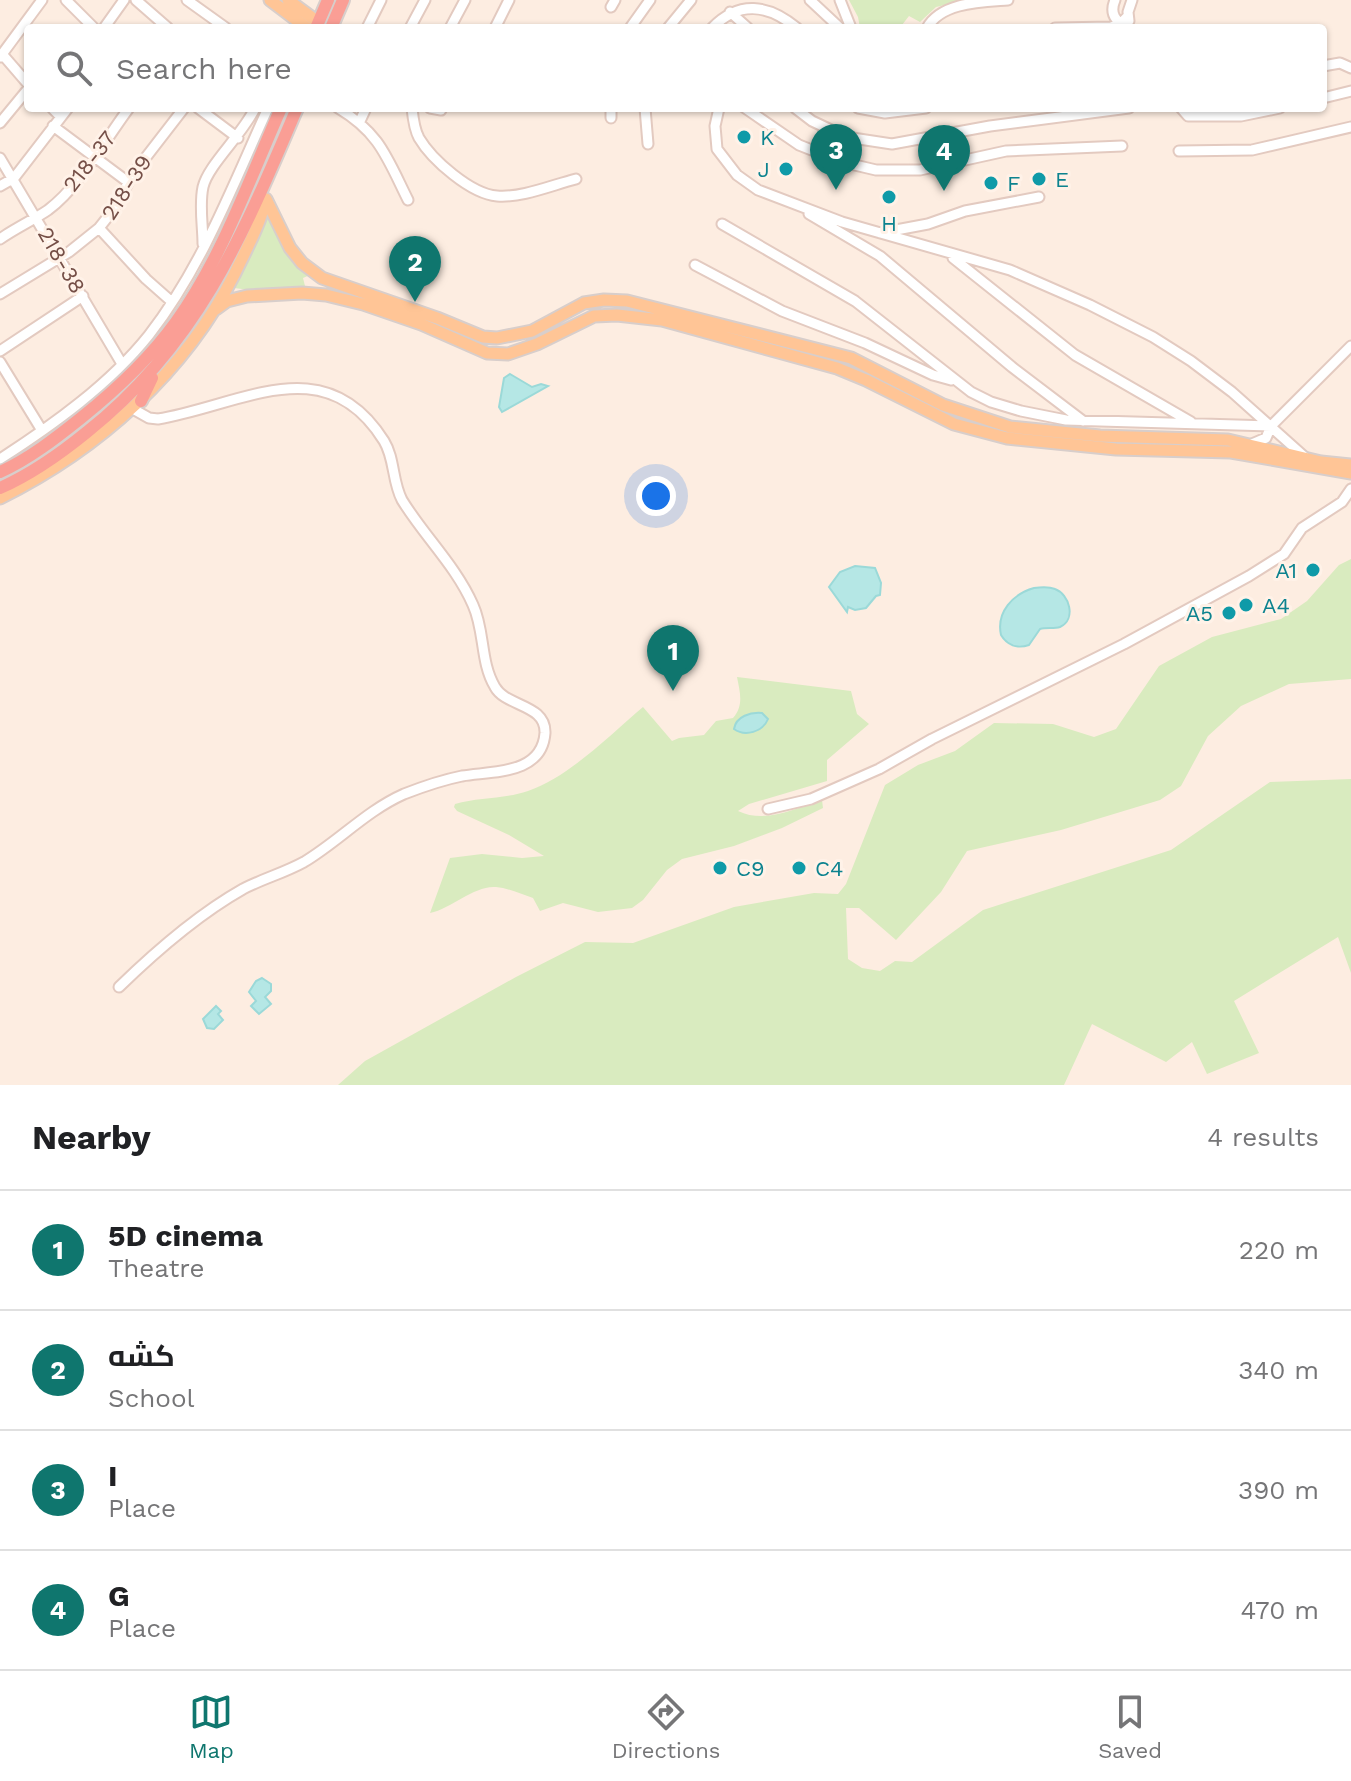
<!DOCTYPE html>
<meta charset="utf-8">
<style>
body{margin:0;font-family:"Work Sans",Cairo,sans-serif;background:#f2f2f2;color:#202124}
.you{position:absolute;left:656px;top:496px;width:28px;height:28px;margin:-20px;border:6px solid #fff;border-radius:50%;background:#1a73e8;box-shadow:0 0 0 12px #1a73e833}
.badge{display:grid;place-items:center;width:52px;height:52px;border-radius:50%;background:#0f766e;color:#fff;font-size:26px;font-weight:700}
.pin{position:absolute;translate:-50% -66px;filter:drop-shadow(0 2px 4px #0008)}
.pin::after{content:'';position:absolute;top:42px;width:28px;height:24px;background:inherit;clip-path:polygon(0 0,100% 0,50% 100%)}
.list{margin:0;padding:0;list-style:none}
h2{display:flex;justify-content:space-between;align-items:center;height:104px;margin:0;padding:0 32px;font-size:34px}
h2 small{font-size:26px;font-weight:400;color:#757577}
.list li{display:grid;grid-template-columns:52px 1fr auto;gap:24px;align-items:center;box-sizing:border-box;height:120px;padding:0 32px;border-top:2px solid #e0e0e0}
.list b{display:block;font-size:30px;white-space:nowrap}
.list p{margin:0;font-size:26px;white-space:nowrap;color:#757577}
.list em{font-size:26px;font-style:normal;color:#757577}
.icon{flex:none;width:44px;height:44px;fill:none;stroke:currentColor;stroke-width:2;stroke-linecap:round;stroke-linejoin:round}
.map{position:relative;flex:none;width:1351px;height:1085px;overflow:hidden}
.search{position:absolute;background:#fff;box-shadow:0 2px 6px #0004;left:24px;right:24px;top:24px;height:88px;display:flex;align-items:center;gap:20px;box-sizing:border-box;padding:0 28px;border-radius:8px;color:#757577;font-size:30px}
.sheet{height:584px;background:#fff}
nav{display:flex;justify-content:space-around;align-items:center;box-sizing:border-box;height:112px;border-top:2px solid #e0e0e0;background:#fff;font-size:22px;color:#757577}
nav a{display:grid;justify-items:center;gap:4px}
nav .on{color:#0f766e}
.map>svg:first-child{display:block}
.green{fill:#d9ebbf}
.water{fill:#b5e7e5;stroke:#9bd9d8;stroke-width:2}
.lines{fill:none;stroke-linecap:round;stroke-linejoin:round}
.minor-casing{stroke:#e3cac0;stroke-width:13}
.major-casing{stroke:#d8cecb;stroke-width:15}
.highway-casing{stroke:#d8cecb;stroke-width:16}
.minor{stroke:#fff;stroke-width:9}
.major{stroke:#ffc596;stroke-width:11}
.highway{stroke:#fa9e95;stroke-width:12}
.culture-dot{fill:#0f9aa8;stroke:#fff2e8;stroke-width:3}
.labels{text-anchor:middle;stroke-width:6;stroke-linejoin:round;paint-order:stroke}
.culture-label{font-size:22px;fill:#0d838f;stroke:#fff2e8;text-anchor:start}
.street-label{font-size:22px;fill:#754f47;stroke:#fff2e8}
</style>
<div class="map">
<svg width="1351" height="1085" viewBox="0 0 1351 1085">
<rect width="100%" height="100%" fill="#fdede1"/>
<path class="green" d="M849,0H967L936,7L920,22L909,16L902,25L905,28H860L858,17Z
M268,215L310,275L303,278L305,286L250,290L234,288Z
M1351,559V679L1289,684L1241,706L1208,736L1181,786L1160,800L1061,830L967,851L941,892L896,940L859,908H846L848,959L862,968L880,971L895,961L912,962L983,910L1171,850L1270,782L1351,779V973L1338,937L1234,1001L1259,1053L1207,1074L1192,1042L1166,1062L1092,1024L1064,1085H338L365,1061L516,977L585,942L633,943L734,907L814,893L838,894L846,884L885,785L918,765L955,751L994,723L1053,724L1094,737L1116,729L1159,666L1212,637L1281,619L1307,601L1339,565Z
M737,677L851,691L857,714L869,724L827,760V781L749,804L738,811C765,824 794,809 822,800L823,808L782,828L734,846L682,859L667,870L643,900L632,908L598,912L563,903L540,911L533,898C521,894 508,888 496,887C475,885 452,908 430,913L450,858L482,854L522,858L544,856L509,835L457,811L454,807L455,804C479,797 505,799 528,791C569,777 610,735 643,707L672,741L679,738L704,735L716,721L733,718C744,705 740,693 737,677Z"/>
<path class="water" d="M510,374L532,387L541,384L548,386L502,412L499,407L504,378Z
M855,566L875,568L881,583L880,595L876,596L866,608L855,610L848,607L847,612L829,587L840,572Z
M1034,588C1041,587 1048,586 1055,589C1069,594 1077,619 1060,627C1054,629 1046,627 1040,629L1029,645C1017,649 1007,645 1001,635C996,612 1013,594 1034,588Z
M762,713L768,719C763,732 745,737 734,729C736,716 751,712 762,713Z
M262,978L271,984V991L265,997L271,1004L259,1014L251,1006L256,1001L249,992L256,981Z
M216,1006L221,1011L218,1014L223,1020L214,1029L207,1028L203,1019Z"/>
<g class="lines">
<defs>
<path id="minor" d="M66,0L94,28
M136,0L168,28
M187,0L226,28
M810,0L840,28
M840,0L851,28
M1115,0C1109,14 1116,22 1128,28
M611,7L615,0
M730,12L748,28
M1129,21L1128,12L1132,0
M104,28L124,0
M367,28L381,0
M410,28L425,0
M450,28L465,0
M495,28L509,0
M630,28L650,0
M668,28L691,0
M712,28C739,0 768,4 797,28
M927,28C941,2 982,2 1008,0
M1055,28L1111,27L1120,24L1127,17
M2,54L28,84
M0,57L42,0
M1323,66L1340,63L1351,68
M1323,98L1351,91
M52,108L61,117
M198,108L238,138
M338,108C380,133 387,158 408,200
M412,108C413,118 414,129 419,138C432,160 471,194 497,196C522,198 552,185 576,179
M430,108L441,110L442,108
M611,108V118
M645,108L648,144
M719,108L715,126L717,149L737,175L758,190L842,222L1010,270L1090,305L1153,337L1191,361L1232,392L1307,459
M745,108L799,145L842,162L876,170H920L1006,151L1122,146
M795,108L812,121L846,137L892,144L990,126L1129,108
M858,108L885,113L926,108
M1181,108L1188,116H1241L1280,108
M360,121L366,108
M0,123L28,89
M53,126L128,182
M1179,151L1252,150L1351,127
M0,158L122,364
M0,186L14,178L68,108
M809,214L880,256L1012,367L1083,421
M722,224L855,301L971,392L991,402L1021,411L1066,420L1271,426
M99,228L146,279L172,302
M880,233L928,224L965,211L1039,197
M0,239C14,229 35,219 48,210C80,186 105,140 129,108
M203,244C203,226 199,205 203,187C208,165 243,134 255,108
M953,258L1075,355L1191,422
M695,265L782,311L865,343L933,375L951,380
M0,294L69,252L99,228L114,209L133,174L184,108
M0,351L83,296
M0,362L41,429
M1252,444L1266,438L1271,426L1351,346
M0,459C53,425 110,384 149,335C202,267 233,185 268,108
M768,809L811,799L879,769L932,739L1124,644L1249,576L1284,554L1302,528L1342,502L1351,489
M119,987C156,951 197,915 243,889C262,879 284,873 304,862C339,841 366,811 404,794C422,787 442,780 462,776C492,771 542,775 545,733C546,704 506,707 495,687C480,662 485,631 473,605C456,566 424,536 402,500C392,481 395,459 384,441C325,347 242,405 158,419L149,418L133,409"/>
<path id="major" d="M270,0L307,28
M288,0L318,22
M266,199L290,248L302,263L322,278L437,318L483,337L497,338L532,331L584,303L604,300L627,301L851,358L943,405L1010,427L1100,436L1228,440L1321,462L1351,465
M216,309L227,301L247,296L302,293L326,295L363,304L421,324L487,353L508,354L537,344L594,316L617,315L662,320L837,368L866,380L954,424L1007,438L1116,449L1231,452L1351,473
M0,498C99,449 185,372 235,273C247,248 259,226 266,200"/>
<path id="highway" d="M316,28L328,0
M331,28L343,0
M141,401L152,378
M0,472C29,459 56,438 81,418C116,390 150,358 176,322C222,258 249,180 281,108
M0,488C32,474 60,454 87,432C198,344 243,235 297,108"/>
</defs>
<use href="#minor" class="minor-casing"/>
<use href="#major" class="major-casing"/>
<use href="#highway" class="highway-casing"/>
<use href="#minor" class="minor"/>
<use href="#major" class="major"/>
<use href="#highway" class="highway"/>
</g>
<g class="culture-dot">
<circle cx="744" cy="137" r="8"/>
<circle cx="786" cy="169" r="8"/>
<circle cx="1039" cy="179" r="8"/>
<circle cx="991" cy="183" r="8"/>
<circle cx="889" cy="197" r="8"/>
<circle cx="1313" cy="570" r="8"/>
<circle cx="1246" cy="605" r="8"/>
<circle cx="1229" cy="613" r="8"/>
<circle cx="720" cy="868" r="8"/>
<circle cx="799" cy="868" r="8"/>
</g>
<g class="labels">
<g class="culture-label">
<text x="760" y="145">K</text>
<text x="770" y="177" text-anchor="end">J</text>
<text x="1055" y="187">E</text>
<text x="1007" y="191">F</text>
<text x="889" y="231" text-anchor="middle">H</text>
<text x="1297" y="578" text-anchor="end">A1</text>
<text x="1262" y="613">A4</text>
<text x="1213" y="621" text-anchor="end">A5</text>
<text x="736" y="876">C9</text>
<text x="815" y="876">C4</text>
</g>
<g class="street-label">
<text transform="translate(89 161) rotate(-52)" y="8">218-37</text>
<text transform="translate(126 187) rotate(-57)" y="8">218-39</text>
<text transform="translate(62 260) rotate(60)" y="8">218-38</text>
</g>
</g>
</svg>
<div class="you"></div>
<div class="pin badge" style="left:673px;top:691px">1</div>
<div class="pin badge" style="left:415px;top:302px">2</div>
<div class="pin badge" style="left:836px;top:190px">3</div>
<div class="pin badge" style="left:944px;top:191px">4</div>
<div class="search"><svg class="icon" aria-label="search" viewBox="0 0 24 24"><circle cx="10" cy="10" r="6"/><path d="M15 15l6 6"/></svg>Search here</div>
</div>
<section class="sheet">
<h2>Nearby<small>4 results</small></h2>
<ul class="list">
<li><span class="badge">1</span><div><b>5D cinema</b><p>Theatre</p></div><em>220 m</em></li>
<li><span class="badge">2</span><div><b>كشه</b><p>School</p></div><em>340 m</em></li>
<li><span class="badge">3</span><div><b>I</b><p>Place</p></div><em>390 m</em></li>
<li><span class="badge">4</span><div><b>G</b><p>Place</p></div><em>470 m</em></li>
</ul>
</section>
<nav>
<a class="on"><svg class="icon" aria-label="map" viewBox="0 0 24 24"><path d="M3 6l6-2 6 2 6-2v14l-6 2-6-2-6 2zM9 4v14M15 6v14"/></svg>Map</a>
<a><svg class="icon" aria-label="directions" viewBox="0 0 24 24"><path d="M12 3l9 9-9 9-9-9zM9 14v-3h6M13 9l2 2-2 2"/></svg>Directions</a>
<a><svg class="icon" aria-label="saved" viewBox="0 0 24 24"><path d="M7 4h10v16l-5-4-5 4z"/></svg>Saved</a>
</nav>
